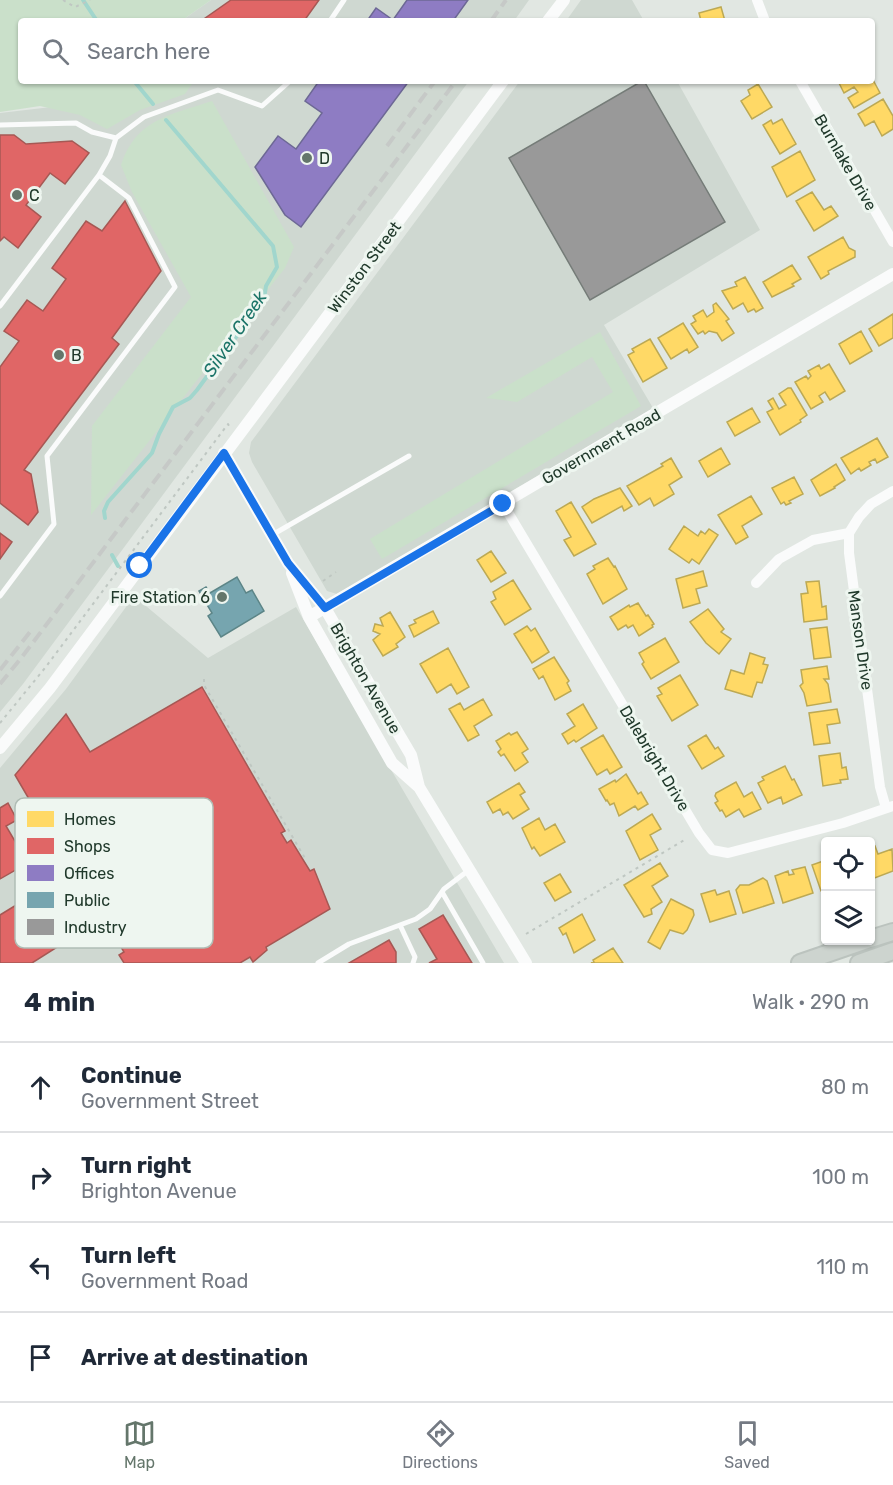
<!DOCTYPE html>
<meta charset="utf-8">
<style>
body{margin:0;font-family:Rubik,sans-serif;background:#f6f6f7;color:#1f2937}
.controls{position:absolute;right:18px;bottom:18px;display:grid;overflow:hidden;border-radius:6px;box-shadow:0 2px 4px #0004}
.controls button{width:54px;height:54px;display:grid;place-items:center;padding:0;border:0;border-bottom:2px solid #e0e1e3;background:#fff;color:#1f2937;font:30px sans-serif}
.stop{position:absolute;width:18px;height:18px;margin:-14px;border:4px solid #1a73e8;border-radius:50%;background:#fff}
.stop.end{background:#1a73e8;border-color:#fff;box-shadow:0 2px 6px #0008}
.list{margin:0;padding:0;list-style:none}
h2{display:flex;justify-content:space-between;align-items:center;height:78px;margin:0;padding:0 24px;font-size:26px}
h2 small{font-size:20px;font-weight:400;color:#747a83}
.list li{display:grid;grid-template-columns:39px 1fr auto;gap:18px;align-items:center;box-sizing:border-box;height:90px;padding:0 24px;border-top:2px solid #e0e1e3}
.list b{display:block;font-size:22px;white-space:nowrap}
.list p{margin:0;font-size:20px;white-space:nowrap;color:#747a83}
.list em{font-size:20px;font-style:normal;color:#747a83}
.icon{flex:none;width:33px;height:33px;fill:none;stroke:currentColor;stroke-width:2;stroke-linecap:round;stroke-linejoin:round}
.map{position:relative;flex:none;width:893px;height:963px;overflow:hidden}
.search{position:absolute;background:#fff;box-shadow:0 2px 4px #0004;left:18px;right:18px;top:18px;height:66px;display:flex;align-items:center;gap:15px;box-sizing:border-box;padding:0 21px;border-radius:6px;color:#747a83;font-size:22px}
.sheet{height:438px;background:#fff}
nav{display:flex;justify-content:space-around;align-items:center;box-sizing:border-box;height:84px;border-top:2px solid #e0e1e3;background:#fff;font-size:16px;color:#747a83}
nav a{display:grid;justify-items:center;gap:3px}
nav .on{color:#64766b}
.map>svg:first-child{display:block}
.built{fill:#cfd8d1}
.green{fill:#cae0ca}
.homes{fill:#ffd966;stroke:#bca954;stroke-width:1.5}
.shops{fill:#e06666;stroke:#a65854;stroke-width:1.5}
.offices{fill:#8e7cc3;stroke:#6d6895;stroke-width:1.5}
.public{fill:#76a5af;stroke:#5c8587;stroke-width:1.5}
.industry{fill:#999;stroke:#757c78;stroke-width:1.5}
.lines{fill:none;stroke-linecap:round;stroke-linejoin:round}
.stream{stroke:#a1d6cd;stroke-width:4}
.primary-casing{stroke:#bbc3be;stroke-width:20}
.path{stroke:#bfc7c2;stroke-width:2;stroke-dasharray:3 4.5;stroke-linecap:butt}
.service{stroke:#fafbfb;stroke-width:5}
.minor{stroke:#fafbfb;stroke-width:10}
.tertiary{stroke:#fafbfb;stroke-width:12}
.primary{stroke:#cdd4cf;stroke-width:16}
.rail{stroke:#c6c9c7;stroke-width:4;stroke-dasharray:12 6;stroke-linecap:butt}
.route{stroke:#1a73e8;stroke-width:8}
.poi-dot{fill:#64766b;stroke:#eef6f0;stroke-width:2}
.labels{text-anchor:middle;stroke-width:6;stroke-linejoin:round;paint-order:stroke}
.poi-label{font-size:16px;fill:#20392b;stroke:#eef6f0;text-anchor:start}
.street-label{font-size:16px;fill:#20392b;stroke:#eef6f0}
.water-label{font-size:18px;font-style:italic;fill:#1b7468;stroke:#eef6f0}
.key{fill:#eef6f0;stroke:#b0bdb5;stroke-width:1.5}
.key-label{font-size:16px;fill:#20392b}
</style>
<div class="map">
<svg width="893" height="963" viewBox="0 0 893 963">
<rect width="100%" height="100%" fill="#e1e7e2"/>
<path class="built" d="M211,0H529L514,21H181Z
M581,0H632L644,21H566Z
M121,81H469L23,684L0,712V113L103,101Z
M520,81H677L760,230L604,325L653,408L337,594L327,591L252,462L249,453L251,442Z
M134,596L208,658L296,607L504,963H0V768L66,689Z"/>
<path class="green" d="M0,0H211L181,21H21V81H194L185,94L140,110L107,129L80,115L40,106L0,112Z
M212,101L294,247L285,268L91,515L92,426L191,297L132,192L121,165C136,119 170,115 212,101Z
M600,332L641,406L382,559L370,539L613,392L592,357L517,402L486,398Z"/>
<path class="homes" d="M721,7L725,21H701L699,13Z
M872,78L880,93L854,108L848,98L858,92L854,87L844,93L838,81H872Z
M758,84L772,107L752,119L741,101L750,95L748,90Z
M883,99L893,116V129L882,136L874,121L865,126L858,114Z
M782,119L796,144L780,154L763,125L771,120L773,124Z
M800,151L815,180L787,197L772,167Z
M812,192L824,210L831,206L838,216L814,231L796,201Z
M843,237L849,248L855,251V257L828,271L829,274L821,279L808,257Z
M792,265L801,279L792,284L794,286L772,297L763,282Z
M745,277L763,308L756,312L754,309L748,312L743,303L733,309L722,291L737,286L735,282Z
M716,303L729,319L726,321L734,333L722,341L717,333L709,331L705,334L703,331L698,334L691,324L696,321L693,316L703,310L707,317L714,312L713,305Z
M893,314V338L879,346L869,329Z
M683,323L698,347L689,353L687,349L671,359L658,338Z
M861,331L872,351L850,364L839,344Z
M650,339L667,368L643,382L628,355L634,352L632,349Z
M829,364L845,391L830,400L825,392L819,396L823,402L811,409L795,382L806,376L808,379L811,376L808,371L819,365L821,369Z
M788,388H791L807,415L800,420L801,422L780,435L767,412L773,409L768,401L773,398L779,409L786,405L779,394Z
M752,408L760,422L735,436L727,422Z
M877,438L888,457L877,463L875,459L869,462L871,465L861,471L859,468L851,474L841,458Z
M721,448L730,464L708,477L699,461Z
M671,458L682,477L669,485L674,494L654,506L650,498L639,505L627,486L663,466L661,464Z
M836,464L845,480L834,487L835,488L820,496L811,480Z
M794,477L803,494L789,501L791,503L786,505L784,502L781,504L772,488Z
M620,488L632,506L624,511L622,506L592,523L582,507L594,499Z
M751,496L762,514L742,526L748,537L736,544L718,515Z
M571,502L596,544L574,556L564,540L571,537L556,511Z
M684,526L698,536L701,531L705,534L709,529L718,535L699,564L692,559L689,563L669,549Z
M491,551L506,573L491,582L477,560Z
M608,558L614,567L615,566L627,589L603,604L587,574L595,569L593,566Z
M703,571L707,586L696,589L700,603L683,608L676,579Z
M513,580L531,609L505,625L491,602L496,599L493,592Z
M819,581L822,607L826,606L827,619L804,622L801,594L808,593L806,582Z
M638,603L646,616L648,615L654,624L652,625L653,627L639,636L633,625L628,628L626,625L618,630L610,617L629,605L630,607Z
M708,609L724,629L721,632L731,639L719,654L706,643L690,622Z
M433,611L439,623L414,637L409,626L416,623L414,620Z
M390,612L405,637L396,644L398,647L383,656L373,640L380,634L373,631L375,624L383,626L380,618Z
M527,626L531,631L535,628L549,652L532,663L514,634Z
M827,627L831,657L814,659L810,629Z
M665,638L679,662L651,679L642,664L644,662L639,653Z
M448,648L469,687L457,694L451,684L437,693L420,664Z
M750,653L765,658L763,664L768,665L762,683L757,682L752,697L725,689L731,670L744,674Z
M554,657L569,681L567,683L571,691L555,700L543,676L539,679L533,669Z
M827,666L829,679H824L828,684L831,702L807,706L804,693L800,686L803,683L801,670Z
M680,675L698,705L672,721L657,696L662,694L658,688Z
M483,699L492,715L474,726L479,735L468,741L449,709L460,703L464,710Z
M583,704L597,728L576,742L574,740L568,744L562,734L575,726L567,714Z
M837,709L840,723L827,725L830,743L814,745L809,713Z
M517,732L528,749L522,753L528,762L515,771L504,754L501,756L498,752L501,749L496,741L509,733L511,735Z
M603,735L622,767L610,774L607,769L597,775L581,748Z
M706,735L715,749L718,747L724,756L702,769L688,746Z
M840,753L842,768L846,767L848,779L840,780L841,783L823,786L819,756Z
M785,766L792,780L794,779L802,795L783,804L781,797L768,803L758,783L764,780L762,777Z
M626,774L638,794L641,792L648,804L638,810L635,806L619,816L614,803L610,805L607,800L606,801L599,789L615,780L616,782Z
M736,782L744,797L752,792L761,809L744,817L739,809L726,817L722,810L720,811L715,803L718,801L715,796L716,793Z
M519,783L525,792L520,795L529,809L513,819L508,812L503,815L500,809L493,813L487,802Z
M652,814L661,829L650,835L658,850L640,860L626,831Z
M539,818L545,830L555,824L565,842L540,856L534,847L532,849L522,828Z
M875,846L878,854L892,849L893,871L872,879L870,848Z
M826,860V890L821,891L812,865Z
M660,863L668,876L652,886L662,902L651,909L652,914L644,917L624,885Z
M805,867L813,893L783,903L775,876L788,871L789,875L794,874L792,870Z
M560,874L571,892L555,901L544,883Z
M763,878L767,881L774,903L743,913L736,890L740,885H749Z
M715,890L717,895L729,891L736,914L710,922L701,894Z
M671,899L693,910L694,915L687,930L683,934L670,930L660,949L648,942Z
M582,914L595,940L574,953L566,933L563,935L559,928Z
M613,948L623,963H591L594,962L593,960Z"/>
<path class="shops" d="M231,0H319L304,21H201Z
M0,135H14L26,144L72,141L89,153L65,184L50,173L26,205L41,217L18,248L4,237L0,241Z
M125,201L161,271L112,338L119,344L24,470L31,474L38,512L28,525L0,503V367L19,341L4,331L27,300L43,311L66,279L52,268L86,221L102,231Z
M0,533L12,542L0,559Z
M202,687L285,831L281,833L287,843L291,840L310,871L314,869L330,909L266,947L267,950L253,962L250,957L240,963H124L119,955L124,952L111,930L107,933L15,775L66,714L90,752Z
M8,803L17,820L6,826L16,843L26,838L34,852L30,855L33,860L0,879V808Z
M52,883L85,936L68,947L65,942L32,963H0V915Z
M443,915L472,963H429L437,959L419,929Z
M389,940L396,952V963H349Z"/>
<path class="offices" d="M407,0H468L453,21H367L376,8L393,20Z
M319,81H340L343,83L345,81H409L301,227L285,215L255,167L278,136L296,149L322,113L305,101Z"/>
<path class="public" d="M237,577L246,593L252,590L264,611L221,637L208,616L212,613L199,591L206,587L210,593Z"/>
<path class="industry" d="M642,81H644L725,222L590,300L509,158Z"/>
<g class="lines">
<path class="stream" d="M83,0L97,21
M134,81L153,104
M105,518L104,511L108,502L152,453L159,434L173,407L190,398L197,390L264,299L266,286L277,267L273,246L166,120
M112,555L118,566"/>
<defs>
<path id="primary" d="M870,939L893,932
M800,963L867,940
M859,963L893,951"/>
</defs>
<use href="#primary" class="primary-casing"/>
<path class="path" d="M63,0L75,7L90,0
M323,581L336,572
M204,679V685L306,860
M0,723L45,668L228,424L229,426
M526,934L686,839"/>
<path class="service" d="M330,21L344,0
M0,125L76,123L92,132L116,138
M0,306L99,175L110,156L116,138L144,117L218,90L262,106L290,81
M272,535L409,456
M0,596L54,524L47,456L175,287L129,198L99,175
M442,892L483,963
M400,925L415,957L413,963
M318,963L349,944L416,919L430,909L444,889L469,870"/>
<path class="minor" d="M757,0L765,21
M800,81L893,242
M503,504L699,833L712,850L728,853L843,823L893,806
M756,583L779,559L813,540L849,533
M886,808L880,787L849,553V533L859,517L871,504L893,491"/>
<path class="tertiary" d="M548,21L564,0
M224,453L288,563L325,608L355,660L411,755L419,787L526,963
M292,573L309,617L392,763L419,787
M309,617L893,274
M0,748L50,688L503,81"/>
<use href="#primary" class="primary"/>
<path class="rail" d="M491,21L506,0
M387,146L435,81
M0,670L30,632
M0,684L22,657L456,81"/>
</g>
<g class="lines">
<path class="route" d="M140,566L224,453L288,563L325,608L503,504"/>
</g>
<g class="poi-dot">
<circle cx="307" cy="158" r="6"/>
<circle cx="17" cy="195" r="6"/>
<circle cx="59" cy="355" r="6"/>
<circle cx="222" cy="597" r="6"/>
</g>
<g class="labels">
<g class="poi-label">
<text x="319" y="164">D</text>
<text x="29" y="201">C</text>
<text x="71" y="361">B</text>
<text x="210" y="603" text-anchor="end">Fire Station 6</text>
</g>
<g class="street-label">
<text transform="translate(846 162) rotate(60)" y="6">Burnlake Drive</text>
<text transform="translate(364 267) rotate(-53)" y="6">Winston Street</text>
<text transform="translate(601 446) rotate(-30)" y="6">Government Road</text>
<text transform="translate(861 640) rotate(82)" y="6">Manson Drive</text>
<text transform="translate(366 678) rotate(60)" y="6">Brighton Avenue</text>
<text transform="translate(655 758) rotate(59)" y="6">Dalebright Drive</text>
</g>
<g class="water-label">
<text transform="translate(235 334) rotate(-56)" y="6">Silver Creek</text>
</g>
</g>
<rect x="15" y="798" width="198" height="150" rx="9" class="key"/>
<rect x="27" y="811" width="27" height="16" fill="#ffd966"/>
<rect x="27" y="838" width="27" height="16" fill="#e06666"/>
<rect x="27" y="865" width="27" height="16" fill="#8e7cc3"/>
<rect x="27" y="892" width="27" height="16" fill="#76a5af"/>
<rect x="27" y="919" width="27" height="16" fill="#999"/>
<g class="key-label">
<text x="64" y="825">Homes</text>
<text x="64" y="852">Shops</text>
<text x="64" y="879">Offices</text>
<text x="64" y="906">Public</text>
<text x="64" y="933">Industry</text>
</g>
</svg>
<div class="controls">
<button><svg class="icon" aria-label="locate" viewBox="0 0 24 24"><circle cx="12" cy="12" r="6"/><path d="M12 2v4M12 18v4M2 12h4M18 12h4"/></svg></button>
<button><svg class="icon" aria-label="layers" viewBox="0 0 24 24"><path d="M12 4l9 5-9 5-9-5zM3 14l9 5 9-5"/></svg></button>
</div>
<div class="stop" style="left:140px;top:566px"></div>
<div class="stop end" style="left:503px;top:504px"></div>
<div class="search"><svg class="icon" aria-label="search" viewBox="0 0 24 24"><circle cx="10" cy="10" r="6"/><path d="M15 15l6 6"/></svg>Search here</div>
</div>
<section class="sheet">
<h2>4 min<small>Walk · 290 m</small></h2>
<ul class="list">
<li><svg class="icon" aria-label="ahead" viewBox="0 0 24 24"><path d="M12 20V5M6 11l6-6 6 6"/></svg><div><b>Continue</b><p>Government Street</p></div><em>80 m</em></li>
<li><svg class="icon" aria-label="right" viewBox="0 0 24 24"><path d="M7 20v-9h11M14 6l5 5-5 5"/></svg><div><b>Turn right</b><p>Brighton Avenue</p></div><em>100 m</em></li>
<li><svg class="icon" aria-label="left" viewBox="0 0 24 24"><path d="M17 20v-9H6M10 6l-5 5 5 5"/></svg><div><b>Turn left</b><p>Government Road</p></div><em>110 m</em></li>
<li><svg class="icon" aria-label="arrive" viewBox="0 0 24 24"><path d="M6 21V4h12l-3 4 3 4H6"/></svg><div><b>Arrive at destination</b></div></li>
</ul>
</section>
<nav>
<a class="on"><svg class="icon" aria-label="map" viewBox="0 0 24 24"><path d="M3 6l6-2 6 2 6-2v14l-6 2-6-2-6 2zM9 4v14M15 6v14"/></svg>Map</a>
<a><svg class="icon" aria-label="directions" viewBox="0 0 24 24"><path d="M12 3l9 9-9 9-9-9zM9 14v-3h6M13 9l2 2-2 2"/></svg>Directions</a>
<a><svg class="icon" aria-label="saved" viewBox="0 0 24 24"><path d="M7 4h10v16l-5-4-5 4z"/></svg>Saved</a>
</nav>
